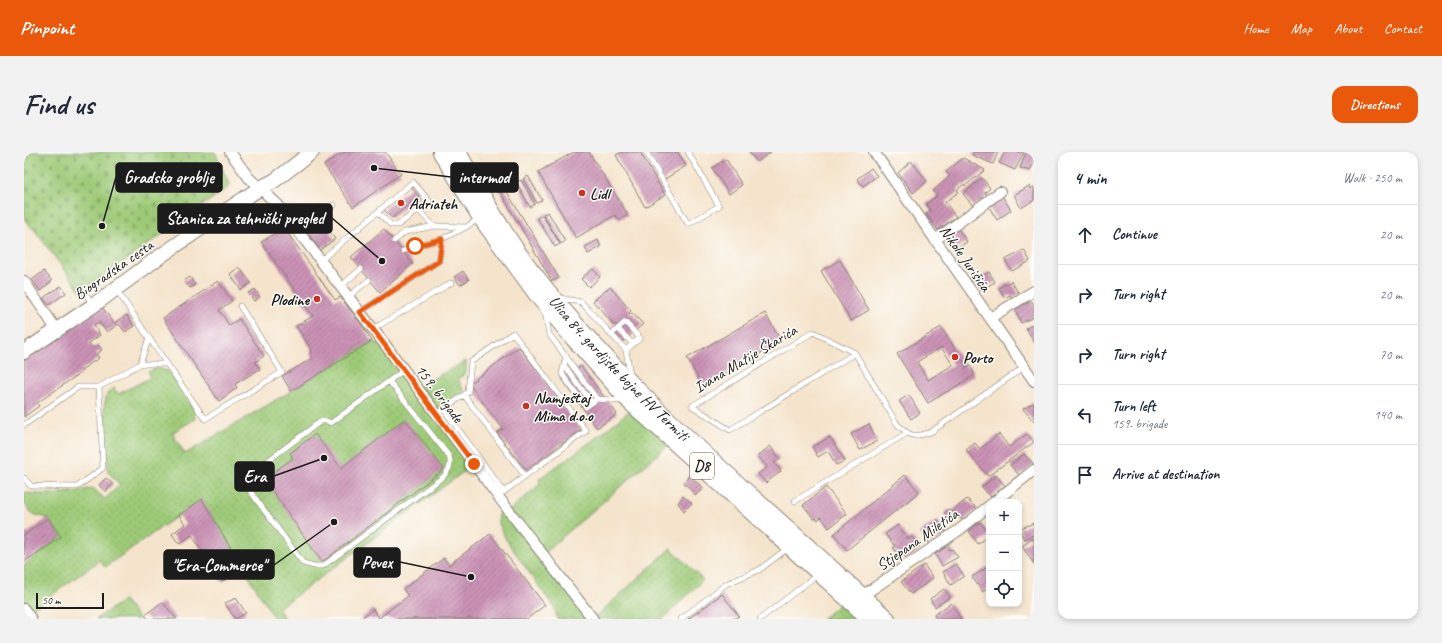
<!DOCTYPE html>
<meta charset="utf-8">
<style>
body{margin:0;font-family:Caveat,sans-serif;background:#f2f2f3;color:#1f2937}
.controls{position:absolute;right:12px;bottom:12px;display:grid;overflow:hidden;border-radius:8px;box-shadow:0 2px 6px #0003}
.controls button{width:36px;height:36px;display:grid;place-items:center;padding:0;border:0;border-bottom:1px solid #e0e1e3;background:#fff;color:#1f2937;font:20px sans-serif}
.scale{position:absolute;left:12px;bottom:10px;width:68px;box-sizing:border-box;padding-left:4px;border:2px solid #1c1c1c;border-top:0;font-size:11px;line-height:14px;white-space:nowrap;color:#1c1c1c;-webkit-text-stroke:3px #fdfcf7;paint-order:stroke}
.stop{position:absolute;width:12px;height:12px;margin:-9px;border:3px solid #ea580c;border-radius:50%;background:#fff}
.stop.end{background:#ea580c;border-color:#fff;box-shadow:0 1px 4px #0008}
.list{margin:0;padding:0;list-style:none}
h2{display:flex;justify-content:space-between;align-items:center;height:52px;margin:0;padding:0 16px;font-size:17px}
h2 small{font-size:13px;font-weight:400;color:#747a83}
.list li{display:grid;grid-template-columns:26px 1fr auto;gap:12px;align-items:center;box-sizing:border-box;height:60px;padding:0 16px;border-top:1px solid #e0e1e3}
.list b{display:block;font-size:15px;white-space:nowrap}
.list p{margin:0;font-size:13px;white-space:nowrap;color:#747a83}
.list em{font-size:13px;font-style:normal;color:#747a83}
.icon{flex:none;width:22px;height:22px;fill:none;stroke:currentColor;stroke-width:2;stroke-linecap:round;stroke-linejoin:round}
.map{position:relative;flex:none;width:1010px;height:467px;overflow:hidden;border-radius:12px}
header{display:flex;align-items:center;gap:24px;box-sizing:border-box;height:56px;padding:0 20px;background:#ea580c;color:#fff}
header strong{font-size:19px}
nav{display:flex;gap:22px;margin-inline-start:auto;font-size:14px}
.intro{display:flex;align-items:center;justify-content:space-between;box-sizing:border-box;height:96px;padding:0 24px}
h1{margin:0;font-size:28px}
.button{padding:10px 18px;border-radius:12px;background:#ea580c;color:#fff;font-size:14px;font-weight:700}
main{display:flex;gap:24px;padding:0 24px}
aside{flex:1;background:#fff;border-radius:12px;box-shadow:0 2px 6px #0003}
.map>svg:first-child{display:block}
.grass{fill:url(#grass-dots);stroke:#5c734a}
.cemetery{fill:url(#cemetery-stones);stroke:#5c734a}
.building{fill:url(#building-hatch);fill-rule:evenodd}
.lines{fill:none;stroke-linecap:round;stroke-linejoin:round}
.lane-casing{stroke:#888074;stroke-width:6}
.street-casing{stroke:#888074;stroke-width:12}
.secondary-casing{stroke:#888074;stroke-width:16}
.primary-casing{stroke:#888074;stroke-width:18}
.lane{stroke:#fff;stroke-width:5}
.street{stroke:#fff;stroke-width:10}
.secondary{stroke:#fff;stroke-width:14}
.primary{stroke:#fff;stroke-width:16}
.route{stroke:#ea580c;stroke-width:5}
.poi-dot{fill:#c8321e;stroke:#fdfcf7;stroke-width:1.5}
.labels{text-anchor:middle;stroke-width:3;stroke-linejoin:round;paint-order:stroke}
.shield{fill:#fdfcf7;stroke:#605f5e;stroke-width:1}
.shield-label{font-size:15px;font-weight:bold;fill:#1c1c1c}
.poi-label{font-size:16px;font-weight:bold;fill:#1c1c1c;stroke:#fdfcf7;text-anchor:start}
.street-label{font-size:16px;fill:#1c1c1c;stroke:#fdfcf7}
.leader{fill:none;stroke:#1c1c1c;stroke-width:1.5}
.callout-dot{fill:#1c1c1c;stroke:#fdfcf7;stroke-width:1.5}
.callout{fill:#1c1c1c;stroke:#1c1c1c;stroke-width:1.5}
.callout-label{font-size:17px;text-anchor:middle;font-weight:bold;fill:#fff}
</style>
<header>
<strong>Pinpoint</strong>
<nav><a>Home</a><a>Map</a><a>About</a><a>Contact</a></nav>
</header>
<div class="intro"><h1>Find us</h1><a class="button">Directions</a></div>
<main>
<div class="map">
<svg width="1010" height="467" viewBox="0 0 1010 467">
<defs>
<pattern id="grass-dots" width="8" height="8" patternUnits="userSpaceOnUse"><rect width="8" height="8" fill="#9dca77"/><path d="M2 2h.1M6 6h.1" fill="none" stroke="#87ad66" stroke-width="1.8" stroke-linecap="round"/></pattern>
<pattern id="cemetery-stones" width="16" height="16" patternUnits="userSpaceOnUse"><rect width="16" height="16" fill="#9dca77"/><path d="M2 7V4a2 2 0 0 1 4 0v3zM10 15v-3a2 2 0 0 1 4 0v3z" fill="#87ad66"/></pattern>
<pattern id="building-hatch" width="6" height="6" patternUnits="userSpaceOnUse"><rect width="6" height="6" fill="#cb93b6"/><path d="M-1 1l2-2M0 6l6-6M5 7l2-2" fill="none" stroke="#a47793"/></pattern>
</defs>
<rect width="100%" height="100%" fill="#fdfcf7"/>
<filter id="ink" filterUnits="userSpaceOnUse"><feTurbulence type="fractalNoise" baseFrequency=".025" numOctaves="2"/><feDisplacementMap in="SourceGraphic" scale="8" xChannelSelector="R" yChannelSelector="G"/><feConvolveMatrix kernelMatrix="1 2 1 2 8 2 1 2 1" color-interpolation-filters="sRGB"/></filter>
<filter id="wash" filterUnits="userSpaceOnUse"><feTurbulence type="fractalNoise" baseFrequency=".012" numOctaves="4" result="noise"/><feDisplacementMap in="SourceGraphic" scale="16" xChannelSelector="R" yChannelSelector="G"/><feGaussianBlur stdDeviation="0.9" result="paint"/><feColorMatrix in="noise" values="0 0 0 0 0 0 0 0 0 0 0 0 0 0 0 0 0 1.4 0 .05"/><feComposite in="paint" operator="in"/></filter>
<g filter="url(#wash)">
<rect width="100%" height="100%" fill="#f5e4cc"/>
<path class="grass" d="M348,189L362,194L393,235L442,209V221L434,227L440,239L411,260L450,312L266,448L254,455L260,467H251L202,388L155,363L81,415L76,408L3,461L7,467H0V413L37,385L24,366L8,362L0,351V340C17,345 52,340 69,336L81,347L96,333L84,320L80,255L83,242L90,236L94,242L126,226L124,220L133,216L144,219L170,258L171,267L148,281L161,302L267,239Z
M611,254L649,289L519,402L569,467L647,396L679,428L639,467H533L531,457L483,389L474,372L475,360L482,355L485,359L516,332L515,327L576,283Z
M823,446L846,467H798Z
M100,448L115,467H72Z"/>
<path class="cemetery" d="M0,0H191L206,34L57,140L12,80L0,67Z"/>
<g id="blocks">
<path class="building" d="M320,0H361L377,22L329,55L300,13Z
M550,0H565L604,63L595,68L591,63L552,86L514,20Z
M598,0H616L641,43L621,55L592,3Z
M626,0H654L662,14L639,28L623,2Z
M725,0H747L733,10Z
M950,0H974L969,12L948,3Z
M981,0H1000L991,18L975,11Z
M1002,0L1010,1V10L1006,19L996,16Z
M939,6L961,18L941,34L940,32L933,38L935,40L921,50L932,65L914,78L902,62L907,59L902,52L913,44L909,39L926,24L922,20Z
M702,7L718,33L705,42L688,16Z
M887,9L903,29L889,41L874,21Z
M847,16L853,24L839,34L833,27Z
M504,24L518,48L513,51L499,27Z
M958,26L966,36L961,41L964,43L950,55L939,42Z
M497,28L511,52L506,55L492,30Z
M477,30L535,126L528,129L472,33Z
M1005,34L1006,37L1010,35V48L997,56L990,43Z
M387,35L395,44L368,66L360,58Z
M978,44L987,58L973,68L965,55L973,49L972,48Z
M524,60L541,89L537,92L519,62Z
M518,63L536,92L531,95L513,66Z
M298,69L311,87L296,98L283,80Z
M933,75L943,90L933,96L923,83Z
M260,76L311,148L316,145L335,169L348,189L267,239L258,224L289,206L286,200L288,198L272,174L289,164L237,90Z
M360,77L389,112L356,140L327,105Z
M574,88L577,95L564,102L561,95Z
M1000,98L1006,109L988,119L981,108Z
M816,108L845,158L827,169L797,119Z
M215,115L227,131L217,138L206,122Z
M569,117L576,125L565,135L557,127Z
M20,119L28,129L16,139L8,128Z
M439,119L445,128L436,133L430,125Z
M965,120L971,130L957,138L951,128Z
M166,125L171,133L166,136L160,129Z
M194,129L208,149L195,158L205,173L215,167L240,204L231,210L236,217L211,232L213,236L195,249L139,166Z
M987,129L995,142L988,145L986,143L981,146L975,136Z
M37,134L42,141L25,153L19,146Z
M586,135L607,159L605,161L607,163L608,161L619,172L598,190L587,180L594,174L592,172L590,173L569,149Z
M231,137L236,145L230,149L224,141Z
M1008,149L1010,153V165L997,171L990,155L998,151L999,153Z
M78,155L90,171L103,163L110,174L101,180L95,172L83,180L75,170L70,173L76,183L65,191L69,196L74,193L78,198L72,202L75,206L57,218L58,220L13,251L15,254L0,265V209Z
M741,161L757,189L679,235L663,206Z
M1010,172V190L1002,176Z
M917,175L943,216L946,214L951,223L904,251L873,202ZM917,195L929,213L904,228L893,210Z
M495,195L558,277L502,318L473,281L479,277L445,232Z
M557,214L593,262L573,276L538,227Z
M885,243L896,261L887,267L875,249Z
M1009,251L1010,252V270L999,257Z
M381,267L420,317L298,410L240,327L269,306L266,301L291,282L317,316Z
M845,272L853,289L836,298L827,282Z
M975,282L985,295L1003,282L1010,290L964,324L942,298L951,291L956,297Z
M806,285L821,309L812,313L804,299L794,305L788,295Z
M746,294L756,307L750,311L757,319L742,331L734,322L743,315L734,304Z
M1000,302L1010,312L996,324L986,313Z
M665,323L679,336L672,343L660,331Z
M881,323L895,340L823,398L810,382Z
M972,323L981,334L967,345L958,335Z
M82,326L89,332L81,340L75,333Z
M802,335L823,362L805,376L797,365L794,368L792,366L790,367L779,353Z
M659,344L668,351L660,359L654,351Z
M178,347L219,417L197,430L168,383L155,392L148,382L161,372L155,363Z
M943,347L953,357L939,369L929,358Z
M926,357L932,365L927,369L920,361Z
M24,366L37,385L0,410V383Z
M914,368L923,382L906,392L898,378Z
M956,370L965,381V384L954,392L945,379Z
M1010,371V383L1000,387L995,377Z
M874,373L884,387L888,385L896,394L882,406L877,401L875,403L869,396L871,394L861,382Z
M466,382L521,453L503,467H336L349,457L355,466L384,444L379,437L420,406L425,413Z
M1010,386V412L998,394Z
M924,394L925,398L928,397L934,405L918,414L911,402Z
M932,412L940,424L927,433L919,420Z
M900,413L909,426L887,442L877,430Z
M965,414V435L959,440L948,425Z
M920,437L926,445L911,455L906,447Z
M698,442L715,464L710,467H664Z
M212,446L222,461L211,467L201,451Z
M138,450L153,467H124L121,463Z
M927,451L937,467H913L910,463Z"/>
</g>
</g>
<g filter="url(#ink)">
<use href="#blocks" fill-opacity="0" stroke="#888074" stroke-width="1"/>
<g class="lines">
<defs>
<path id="lane" d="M622,0L664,72L695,54L664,0
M354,60L367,73H374L394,58
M273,78L310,53
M418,87L442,75L456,66
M370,89L381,80L410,74
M296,109L389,30L405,49L394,58L410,74L442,75
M316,135L337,117
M57,136L69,152
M324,145L345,128
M536,146L557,150L602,198L606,223
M336,160L415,109L418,87L391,94L379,99
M521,160L525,182L573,247L600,249
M349,177L427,131
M594,177L609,192
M587,183L601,170L616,186L602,198
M125,186L181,267L258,220L216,154
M831,201L789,180L668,254L706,278L831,201L873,272C887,285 889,286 907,280L1000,215
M542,204L538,222L562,255L573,247
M116,212H143
M540,213L568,251
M365,229L425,304C428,313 425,318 419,325L299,414H290L279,411L218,328L297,269H303L307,271L380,218
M440,243L501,324
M420,258L480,340
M413,262L444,240L447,210L489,181L562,279L474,344
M0,273L54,235H75L116,212L125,186L92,137
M0,326L7,334L53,335L79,316L75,235
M771,349L883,281
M657,467L702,432L735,418L764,396
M736,467L793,423"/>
<path id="street" d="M206,0L225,26L254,53L362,194L482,355L569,467
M850,0L1010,229
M911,88L976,40
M0,129L32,177
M966,166L1010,139
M970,350L1010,318
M838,444L935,378L965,354
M0,457L7,467"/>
<path id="secondary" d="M0,200L67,155L135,105L215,50L236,36L250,29L288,0"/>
<g id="primary">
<path d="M417,0L457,66L514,144L550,187L606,250L846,467"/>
<path id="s1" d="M434,0C453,35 472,69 495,102C563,195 649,274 735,351C778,389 820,428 863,467"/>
</g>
</defs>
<use href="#lane" class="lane-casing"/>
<use href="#street" class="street-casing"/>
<use href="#secondary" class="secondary-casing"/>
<use href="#primary" class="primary-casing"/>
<use href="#lane" class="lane"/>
<use href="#street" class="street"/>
<use href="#secondary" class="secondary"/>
<use href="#primary" class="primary"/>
</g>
</g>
<g class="lines" filter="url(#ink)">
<path class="route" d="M391,94L418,87L415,109L336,160L450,312"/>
</g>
<g class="poi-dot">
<circle cx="558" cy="41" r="4"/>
<circle cx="377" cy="51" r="4"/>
<circle cx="293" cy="147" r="4"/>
<circle cx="931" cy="205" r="4"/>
<circle cx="502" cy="254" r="4"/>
</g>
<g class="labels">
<rect class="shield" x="666" y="301" width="24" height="26" rx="3"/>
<g class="shield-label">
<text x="678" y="319">D8</text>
</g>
<g class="poi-label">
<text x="566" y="47">Lidl</text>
<text x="385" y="57">Adriateh</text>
<text x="285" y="153" text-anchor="end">Plodine</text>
<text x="939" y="211">Porto</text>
<text x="510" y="251">Namještaj<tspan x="510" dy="18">Mima d.o.o</tspan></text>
</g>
<g class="street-label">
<text transform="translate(942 106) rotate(55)" y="6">Nikole Jurišića</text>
<text transform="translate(89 117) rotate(-35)" y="6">Biogradska cesta</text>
<text transform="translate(721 206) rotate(-31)" y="6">Ivana Matije Škarića</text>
<text dy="6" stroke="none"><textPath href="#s1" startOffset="271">Ulica 84. gardijske bojne HV Termiti</textPath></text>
<text transform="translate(416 241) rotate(53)" y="6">159. brigade</text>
<text transform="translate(893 387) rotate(-35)" y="6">Stjepana Miletića</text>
</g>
</g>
<path class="leader" d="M350 16L427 25M78 74L92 25M358 109L308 66M300 306L250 324M447 425L376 410M310 370L250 413"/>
<g class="callout-dot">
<circle cx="350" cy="16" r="4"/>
<circle cx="78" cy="74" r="4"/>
<circle cx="358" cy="109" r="4"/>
<circle cx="300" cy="306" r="4"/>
<circle cx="447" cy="425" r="4"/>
<circle cx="310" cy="370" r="4"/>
</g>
<g class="callout">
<rect x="427" y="11" width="67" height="29" rx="4"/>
<rect x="92" y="11" width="106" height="29" rx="4"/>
<rect x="134" y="52" width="174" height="29" rx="4"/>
<rect x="211" y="310" width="39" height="29" rx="4"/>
<rect x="330" y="396" width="46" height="29" rx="4"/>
<rect x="140" y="398" width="110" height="29" rx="4"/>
</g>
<g class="callout-label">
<text x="460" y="31">intermod</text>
<text x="145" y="31">Gradsko groblje</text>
<text x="221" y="72">Stanica za tehnički pregled</text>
<text x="231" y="330">Era</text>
<text x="353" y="416">Pevex</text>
<text x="195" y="419">"Era-Commerce"</text>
</g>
</svg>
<div class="controls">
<button>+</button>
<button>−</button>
<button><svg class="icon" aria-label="locate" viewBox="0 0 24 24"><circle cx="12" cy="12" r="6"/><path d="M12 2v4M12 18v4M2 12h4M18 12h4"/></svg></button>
</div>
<div class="scale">50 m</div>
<div class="stop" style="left:391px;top:94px"></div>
<div class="stop end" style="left:450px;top:312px"></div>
</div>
<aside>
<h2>4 min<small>Walk · 250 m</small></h2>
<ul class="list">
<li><svg class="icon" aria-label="ahead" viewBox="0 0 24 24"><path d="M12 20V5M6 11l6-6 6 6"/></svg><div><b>Continue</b></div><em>20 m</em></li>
<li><svg class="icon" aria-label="right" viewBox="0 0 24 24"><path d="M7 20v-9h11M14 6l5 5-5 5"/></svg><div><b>Turn right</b></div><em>20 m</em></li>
<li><svg class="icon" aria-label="right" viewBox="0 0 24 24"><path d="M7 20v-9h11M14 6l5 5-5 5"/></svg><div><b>Turn right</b></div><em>70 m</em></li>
<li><svg class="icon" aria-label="left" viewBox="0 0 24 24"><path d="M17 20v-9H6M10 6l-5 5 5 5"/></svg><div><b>Turn left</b><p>159. brigade</p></div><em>140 m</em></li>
<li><svg class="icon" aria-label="arrive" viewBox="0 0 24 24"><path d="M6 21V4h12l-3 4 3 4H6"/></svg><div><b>Arrive at destination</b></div></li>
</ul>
</aside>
</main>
